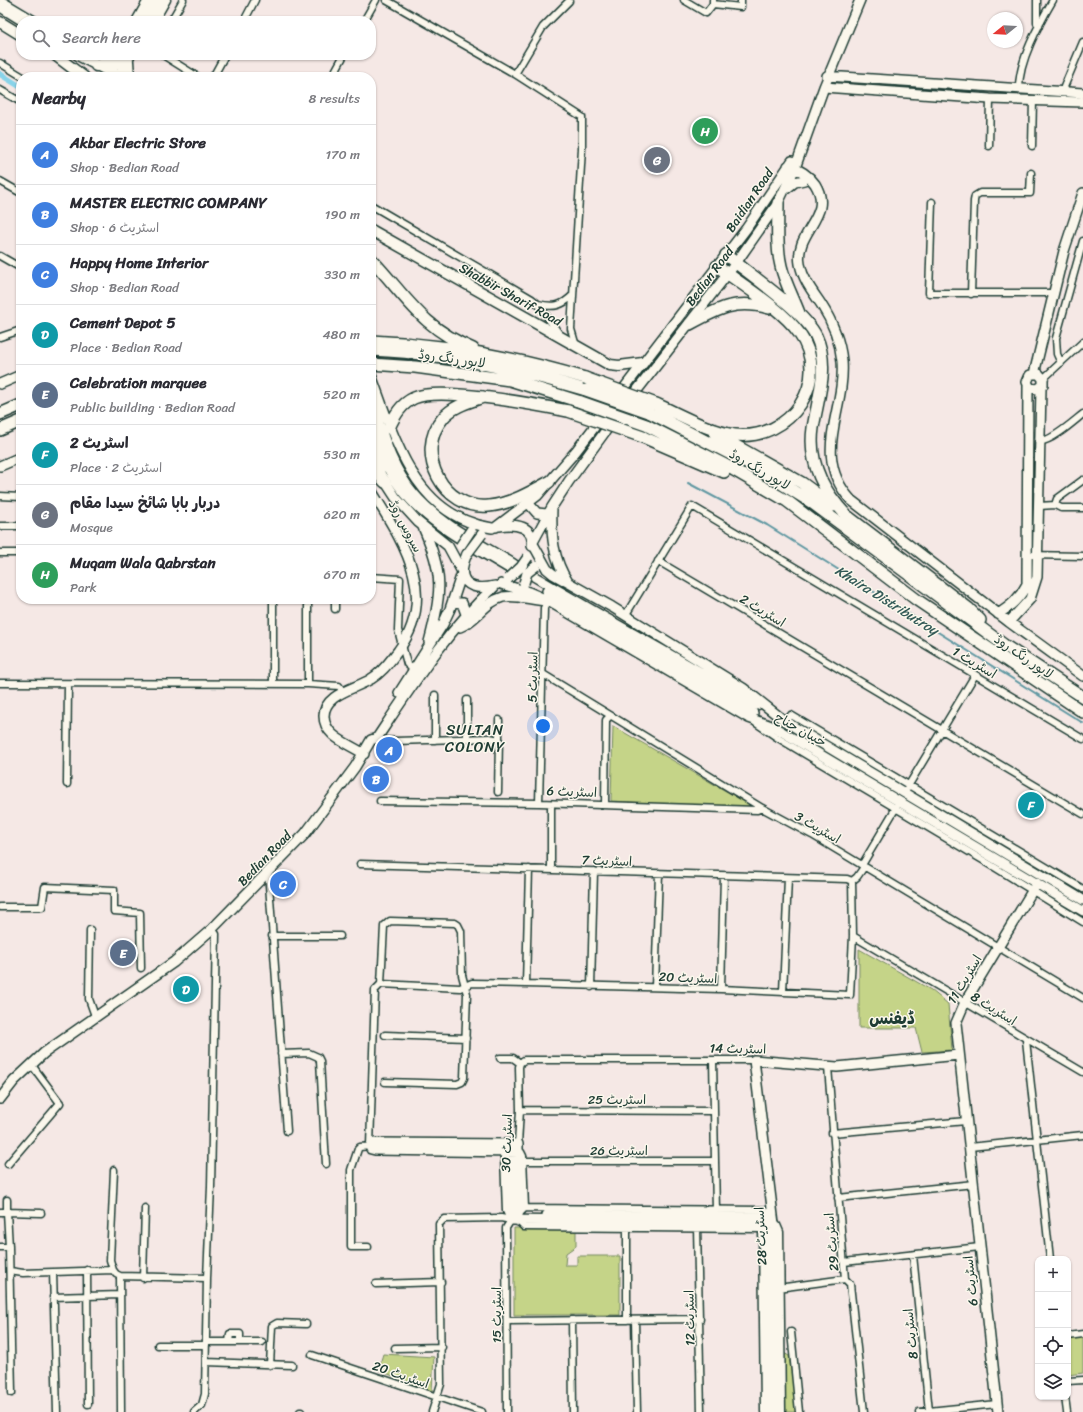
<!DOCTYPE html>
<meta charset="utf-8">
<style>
body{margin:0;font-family:Sriracha,"Playpen Sans Arabic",sans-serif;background:#f7f7f7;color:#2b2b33}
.controls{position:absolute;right:12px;bottom:12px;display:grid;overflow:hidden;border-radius:8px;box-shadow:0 1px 3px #0004}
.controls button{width:36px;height:36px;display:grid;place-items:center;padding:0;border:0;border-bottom:1px solid #e1e1e2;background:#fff;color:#2b2b33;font:20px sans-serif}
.compass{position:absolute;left:987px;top:12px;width:36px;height:36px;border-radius:50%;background:#fff;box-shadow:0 1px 3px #0004;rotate:252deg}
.you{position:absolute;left:543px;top:726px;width:14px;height:14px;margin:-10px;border:3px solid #fff;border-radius:50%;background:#1a73e8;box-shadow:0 0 0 6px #1a73e833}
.badge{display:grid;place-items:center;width:26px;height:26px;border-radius:50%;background:#1f6fb2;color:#fff;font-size:13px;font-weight:700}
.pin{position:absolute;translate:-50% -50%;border:2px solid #fff;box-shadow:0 1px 4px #0006}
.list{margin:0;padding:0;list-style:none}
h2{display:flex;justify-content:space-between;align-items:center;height:52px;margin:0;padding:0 16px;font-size:17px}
h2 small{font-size:13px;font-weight:400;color:#7c7c81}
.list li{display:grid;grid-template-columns:26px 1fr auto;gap:12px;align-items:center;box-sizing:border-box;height:60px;padding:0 16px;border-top:1px solid #e1e1e2}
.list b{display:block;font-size:15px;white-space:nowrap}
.list p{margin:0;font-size:13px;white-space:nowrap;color:#7c7c81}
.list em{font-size:13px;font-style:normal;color:#7c7c81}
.icon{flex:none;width:22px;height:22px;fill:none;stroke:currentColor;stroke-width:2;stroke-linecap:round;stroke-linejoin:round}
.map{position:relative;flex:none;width:1083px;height:1412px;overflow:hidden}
.search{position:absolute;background:#fff;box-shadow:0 1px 3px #0004;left:16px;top:16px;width:360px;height:44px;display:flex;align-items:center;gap:10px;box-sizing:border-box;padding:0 14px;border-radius:16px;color:#7c7c81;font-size:15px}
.panel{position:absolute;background:#fff;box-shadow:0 1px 3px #0004;left:16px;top:72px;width:360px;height:532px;border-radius:16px}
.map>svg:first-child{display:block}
.green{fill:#c5d488;stroke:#72885e}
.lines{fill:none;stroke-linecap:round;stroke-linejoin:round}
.stream{stroke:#5e97a1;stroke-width:2}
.canal{stroke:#88d3e9;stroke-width:6}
.street-casing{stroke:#1f3d34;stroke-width:9}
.secondary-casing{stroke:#1f3d34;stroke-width:12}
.primary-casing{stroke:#1f3d34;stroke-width:13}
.highway-casing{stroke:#1f3d34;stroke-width:14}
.street{stroke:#fbf7ec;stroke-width:6}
.secondary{stroke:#fbf7ec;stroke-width:9}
.primary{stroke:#fbf7ec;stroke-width:10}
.highway{stroke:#fbf7ec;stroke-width:11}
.secondary-bridge-casing{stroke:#1f3d34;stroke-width:12;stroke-linecap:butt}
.highway-bridge-casing{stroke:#1f3d34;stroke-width:14;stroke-linecap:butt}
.secondary-bridge{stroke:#fbf7ec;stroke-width:9}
.highway-bridge{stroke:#fbf7ec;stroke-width:11}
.labels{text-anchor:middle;stroke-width:3;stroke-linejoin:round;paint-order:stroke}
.street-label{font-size:13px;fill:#1f3d34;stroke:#fbf7ec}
.water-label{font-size:14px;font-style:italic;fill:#345b58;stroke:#fbf7ec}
.quarter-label{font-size:15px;letter-spacing:1px;fill:#1f3d34;stroke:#fbf7ec}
.district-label{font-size:17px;font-weight:bold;fill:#1f3d34;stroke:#fbf7ec}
</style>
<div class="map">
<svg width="1083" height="1412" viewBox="0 0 1083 1412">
<rect width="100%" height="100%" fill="#f5e8e5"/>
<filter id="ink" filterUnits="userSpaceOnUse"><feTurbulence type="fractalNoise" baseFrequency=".025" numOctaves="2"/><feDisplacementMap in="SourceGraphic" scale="8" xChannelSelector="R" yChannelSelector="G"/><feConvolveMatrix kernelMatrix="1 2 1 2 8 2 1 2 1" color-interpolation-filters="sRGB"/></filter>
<g filter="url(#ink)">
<path class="green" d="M613,726L757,809L611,801Z
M859,949L931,990L948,1004L952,1050L922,1052L916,1028H859Z
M514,1228H576V1246L566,1253L565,1265H577V1256H620V1315H514Z
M1083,1337V1373L1068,1375V1339Z
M784,1353L789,1356L797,1412H785Z
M383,1354L434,1357L432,1391L378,1370Z"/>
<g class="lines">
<path class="stream" d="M688,483L767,525L1083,723"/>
<path class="canal" d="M0,74L21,87"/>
<defs>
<path id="street" d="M2,0L37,21
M386,0L515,74L582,117V149L571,329L576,346
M684,0L706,13L713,4V0
M1037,0V23L1039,26
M713,4L741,7V0
M135,21L147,0
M155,21L167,0
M171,21L183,0
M244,21L255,0
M364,21L376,0
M94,55L104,57L111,55
M163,55L198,77
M0,63L23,77
M515,74L543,27L569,1
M213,77L225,55
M332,77L344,55
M0,90L21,102
M1019,90C1018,62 1039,24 1053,0
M1064,93V87L1083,42
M989,146L990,99
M1032,146L1033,100
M0,181L21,193
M932,202L929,293H1053
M371,205L532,299L538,304L560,335
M0,256L21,268
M971,294L974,201L975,196L980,193H1030L1031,173
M538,304C554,308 562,306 573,295
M0,337L21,330
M1061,363L1057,354L1056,338L1083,241
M1043,379L1083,342
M1041,441C1052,441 1074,421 1083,414
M0,496L21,497
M1055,505L1061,508H1083
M1039,506L1055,505L1057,499L1083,480
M0,526H21
M0,553H21
M1027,555L1083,556
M658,561L1083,814
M371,577L400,579L398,630L407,664L416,672
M335,599V609
M625,616L692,506L1083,739
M543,674L762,808L812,835L1083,998
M0,683L308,684L339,686L344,693
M273,684V599
M308,684V599
M467,700V738
M499,720V740
M786,722L791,715L1083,889
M756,723L778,738L991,865L1083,922
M373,740L396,741L490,738L499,740L498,792
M435,740V695
M67,784L68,684
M907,788L975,675
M380,801L539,803L757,810L762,808
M539,803L544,608L548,601
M605,805L606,720L610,716
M360,864L847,879L852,881
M862,865L897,806
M551,869V805
M268,871L287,1131
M852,881L857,877L864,867
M0,907H42L45,887L114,890V911L140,913L141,968
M90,930L89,999L95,1016
M272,936H340
M853,936L1083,1072
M381,984L384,926L390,921L455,923L458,925L461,931L462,975L467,994L464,1078L462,1082L457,1084L385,1082
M526,984L529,869
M591,987L594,871
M655,987L659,873
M721,989L724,876
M783,992L788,878
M385,1035L466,1038
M1026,1040L1050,1259
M281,1054L309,1053L318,1057L320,1061L326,1164
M500,1058H513L520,1063
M713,1060L716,1211
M828,1067L845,1279L850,1284L864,1412
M520,1110L713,1111
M832,1133L966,1121
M518,1144L520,1110L519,1067L520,1063L524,1060H754
M970,1147L1083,1135
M509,1152L504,1157L506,1211L510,1219
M518,1152H521L523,1156L525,1208
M523,1161H714
M8,1164L60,1103L31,1064
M838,1198L974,1184
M7,1200V1212L41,1213
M0,1212H7L9,1247H0
M518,1215L525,1208L765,1210L766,1217
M518,1221L524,1227L762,1229
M774,1224L777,1225L780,1232L782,1412
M627,1225V1320
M764,1226L762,1229L764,1412
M697,1227L701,1412
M9,1247L12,1393
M368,1247H351V1170L358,1149L360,1147L370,1146L375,990L381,984L460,988L472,983L526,984L721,989L850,995L853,936L852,881
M913,1255L929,1411
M844,1262L980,1247
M87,1270L88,1404
M113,1270L110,1260L114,1170
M10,1271L23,1273L113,1270L116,1274L120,1276L207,1278
M53,1272L57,1412
M120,1276L121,1412
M143,1278L145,1208
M376,1284L441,1282
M778,1288L845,1279
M53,1297L120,1295
M572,1320L573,1412
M635,1320L637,1412
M507,1321L700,1319
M791,1332L799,1412
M1068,1336L1083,1334
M206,1342H262
M229,1342L230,1334H240V1342
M158,1345H206
M395,1348L442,1347
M312,1355L482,1412
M206,1362L292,1365
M270,1365L272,1326L277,1323L306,1324
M1068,1381L1083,1380
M1065,1397L1067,1412
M194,1412L202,1405L205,1394L207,1278L211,1187L216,934L212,929
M300,1412H301
M432,1412L441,1384L439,1224L444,1219L501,1218L511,1220
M507,1412L506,1228L511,1220
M919,1412L997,1404"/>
<path id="secondary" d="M141,21L153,0
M149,21L161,0
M827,76L1083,93
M108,77L121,55
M119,77L130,55
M824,87L990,99L1083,102
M788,166C799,169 808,174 815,184C835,216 794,231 800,264C803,280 813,292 821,304C832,321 840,341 842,361C846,411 810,455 851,500L1009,622L1083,676
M786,189L795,182L804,180
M1034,374H1039L1043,379V385L1038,389L1030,388L1027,382L1030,375L1034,374L1064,251L1083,193
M371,375C395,439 414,516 492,528
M0,384L21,375
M371,398C382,431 390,466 414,494C440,525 481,544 515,565C595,613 677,658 757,705
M371,423C375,435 378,448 384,460C408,514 459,538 507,567
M371,447L381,475L396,498L418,522L448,546L461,570
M0,466L21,457
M529,504L537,513L547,514
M552,508C551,535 553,559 568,582
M499,526C515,523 535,526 532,546
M423,527C444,574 442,593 429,642
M496,527L537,496L576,451L746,229L792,161
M533,542L552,507L569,481L607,429L736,263L778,203L795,168L824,87L860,0
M533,544L547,569L553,574L612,607L743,688L786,722L1083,900
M467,554C455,580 468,592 495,586
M501,584L529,592L545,599L749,718L774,727L1083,911
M547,591L753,713
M453,602L462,603L466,614
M998,614C1011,606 1020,598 1027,584L1028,385
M1009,622L1030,599L1037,577L1041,387
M460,627C476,621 485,602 503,597C517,594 533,601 547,601
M399,693L443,624L450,609L462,573
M364,754C350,744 324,737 324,716C324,694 355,689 371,679C383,672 390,661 398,651C440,594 402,541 371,490
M0,1099L14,1081L44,1053L174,962L212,929L305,834L355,767L371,740L377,738C413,684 447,631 494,587
M509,1147L511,1220L774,1224
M518,1152L375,1150L371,1149L370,1146L374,1143L518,1144V1221
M547,1215L773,1217
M766,1217L770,1412
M777,1412L774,1224L754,1060L837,1067L959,1055
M998,1412L956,1023L965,1002L1037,883"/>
<path id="primary" d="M0,6L24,21
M0,22L21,35
M55,55L84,77
M78,55L120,77
M128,61L129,77
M96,66L120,57
M371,230L610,365L619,366L643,363"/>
<path id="highway" d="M778,203C778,224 776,246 781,266C785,283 793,297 799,313
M726,255C749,274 804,311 816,336C830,366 818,397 813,428C808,463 823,491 846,515L968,608L980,620
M371,259C407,297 421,327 473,349
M690,324C719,308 736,299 769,308
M371,341C444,344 515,357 585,378
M371,350C444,353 516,369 586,390
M371,364L415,367L510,380L581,402
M483,397C469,402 453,406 443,418C413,453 444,511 489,506C510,504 531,492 549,482
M656,404C679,414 710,432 735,435C790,441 833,381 799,333C782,309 741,284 717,266
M649,412L752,465L811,502L1004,645L1083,697
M0,414L21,405
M646,425L727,466L787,501L917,600L1083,712
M389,428C395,415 401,404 414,398C440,386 537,405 568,411
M0,430L21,421
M715,434L802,483L833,506
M643,437L724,472
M371,462L374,470L385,482"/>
</defs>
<use href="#street" class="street-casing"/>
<use href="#secondary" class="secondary-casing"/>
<use href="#primary" class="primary-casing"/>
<use href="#highway" class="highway-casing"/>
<use href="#street" class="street"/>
<use href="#secondary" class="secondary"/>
<use href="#primary" class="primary"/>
<use href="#highway" class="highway"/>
<defs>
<path id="secondary-bridge" d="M461,545L471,530
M467,554L482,534
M508,579L521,567L528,557
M524,583L527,573L536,566"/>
<path id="highway-bridge" d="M585,378L656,404
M586,390L649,412
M581,402L646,425
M568,411L643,437"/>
</defs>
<use href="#secondary-bridge" class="secondary-bridge-casing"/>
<use href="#highway-bridge" class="highway-bridge-casing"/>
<use href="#secondary-bridge" class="secondary-bridge"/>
<use href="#highway-bridge" class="highway-bridge"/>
</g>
</g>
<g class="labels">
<g class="street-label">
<text transform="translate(749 200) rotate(-56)" y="5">Baidian Road</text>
<text transform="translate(709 276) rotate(-53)" y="5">Bedian Road</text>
<text transform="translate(511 294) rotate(29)" y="5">Shabbir Sharif Road</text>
<text transform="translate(452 358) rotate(8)" y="5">لاہور رنگ روڈ</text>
<text transform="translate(760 469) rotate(30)" y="5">لاہور رنگ روڈ</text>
<text transform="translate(406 526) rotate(62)" y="5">سروس روڈ</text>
<text transform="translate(763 610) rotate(31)" y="5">اسٹریٹ 2</text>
<text transform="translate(1024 656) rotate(34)" y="5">لاہور رنگ روڈ</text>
<text transform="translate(975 662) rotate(31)" y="5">اسٹریٹ 1</text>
<text transform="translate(532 677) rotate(-89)" y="5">اسٹریٹ 5</text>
<text transform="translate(801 729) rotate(29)" y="5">خیبان جناح</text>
<text transform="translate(572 791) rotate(2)" y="5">اسٹریٹ 6</text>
<text transform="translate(818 827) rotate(30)" y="5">اسٹریٹ 3</text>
<text transform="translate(264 858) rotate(-46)" y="5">Bedian Road</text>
<text transform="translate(607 860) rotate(2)" y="5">اسٹریٹ 7</text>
<text transform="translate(688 977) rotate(2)" y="5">اسٹریٹ 20</text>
<text transform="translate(964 979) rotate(-59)" y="5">اسٹریٹ 11</text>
<text transform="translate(994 1008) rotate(32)" y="5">اسٹریٹ 8</text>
<text transform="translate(738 1048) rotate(1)" y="5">اسٹریٹ 14</text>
<text x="617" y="1104">اسٹریٹ 25</text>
<text transform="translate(506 1143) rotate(-88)" y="5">اسٹریٹ 30</text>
<text x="619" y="1155">اسٹریٹ 26</text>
<text transform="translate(760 1236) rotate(-93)" y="5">اسٹریٹ 28</text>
<text transform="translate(831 1242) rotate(-95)" y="5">اسٹریٹ 29</text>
<text transform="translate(970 1281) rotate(-96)" y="5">اسٹریٹ 6</text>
<text transform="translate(496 1315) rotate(-90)" y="5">اسٹریٹ 15</text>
<text transform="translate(689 1318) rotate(-91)" y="5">اسٹریٹ 12</text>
<text transform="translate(910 1334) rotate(-96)" y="5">اسٹریٹ 8</text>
<text transform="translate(401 1374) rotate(19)" y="5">اسٹریٹ 20</text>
</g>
<g class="water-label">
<text transform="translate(887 600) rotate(32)" y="5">Khaira Distributroy</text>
</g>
<g class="quarter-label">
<text x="475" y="735">SULTAN<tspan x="475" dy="17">COLONY</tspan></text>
</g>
<g class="district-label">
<text x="892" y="1024">ڈیفنس</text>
</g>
</g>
</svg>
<div class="controls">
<button>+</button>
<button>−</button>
<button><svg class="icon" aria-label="locate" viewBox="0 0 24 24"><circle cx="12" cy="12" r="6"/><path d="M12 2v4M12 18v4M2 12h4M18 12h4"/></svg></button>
<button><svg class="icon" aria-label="layers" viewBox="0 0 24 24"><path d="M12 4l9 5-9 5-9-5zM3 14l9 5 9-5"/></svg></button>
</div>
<svg class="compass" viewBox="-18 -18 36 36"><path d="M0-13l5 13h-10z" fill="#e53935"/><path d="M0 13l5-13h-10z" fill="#7c7c81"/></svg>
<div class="you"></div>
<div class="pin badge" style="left:389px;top:750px;background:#3f7fe0">A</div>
<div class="pin badge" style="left:376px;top:779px;background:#3f7fe0">B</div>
<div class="pin badge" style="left:283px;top:884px;background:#3f7fe0">C</div>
<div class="pin badge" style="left:186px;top:989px;background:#0f9aa8">D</div>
<div class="pin badge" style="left:123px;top:953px;background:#5c6f8a">E</div>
<div class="pin badge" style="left:1031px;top:805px;background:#0f9aa8">F</div>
<div class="pin badge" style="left:657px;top:160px;background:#6b7280">G</div>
<div class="pin badge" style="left:705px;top:131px;background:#2e9e5b">H</div>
<div class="search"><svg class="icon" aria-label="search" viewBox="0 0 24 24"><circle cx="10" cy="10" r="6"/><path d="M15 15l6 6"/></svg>Search here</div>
<section class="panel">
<h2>Nearby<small>8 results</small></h2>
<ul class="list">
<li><span class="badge" style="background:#3f7fe0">A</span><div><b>Akbar Electric Store</b><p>Shop · Bedian Road</p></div><em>170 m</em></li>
<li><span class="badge" style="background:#3f7fe0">B</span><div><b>MASTER ELECTRIC COMPANY</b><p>Shop · اسٹریٹ 6</p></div><em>190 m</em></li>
<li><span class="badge" style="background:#3f7fe0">C</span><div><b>Happy Home Interior</b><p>Shop · Bedian Road</p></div><em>330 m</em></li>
<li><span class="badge" style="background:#0f9aa8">D</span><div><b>Cement Depot 5</b><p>Place · Bedian Road</p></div><em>480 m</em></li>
<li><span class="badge" style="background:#5c6f8a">E</span><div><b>Celebration marquee</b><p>Public building · Bedian Road</p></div><em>520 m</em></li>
<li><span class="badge" style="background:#0f9aa8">F</span><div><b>اسٹریٹ 2</b><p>Place · اسٹریٹ 2</p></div><em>530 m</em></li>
<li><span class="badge" style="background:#6b7280">G</span><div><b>دربار بابا شائخ سیدا مقام</b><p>Mosque</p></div><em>620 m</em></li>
<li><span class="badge" style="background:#2e9e5b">H</span><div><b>Muqam Wala Qabrstan</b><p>Park</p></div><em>670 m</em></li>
</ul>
</section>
</div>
